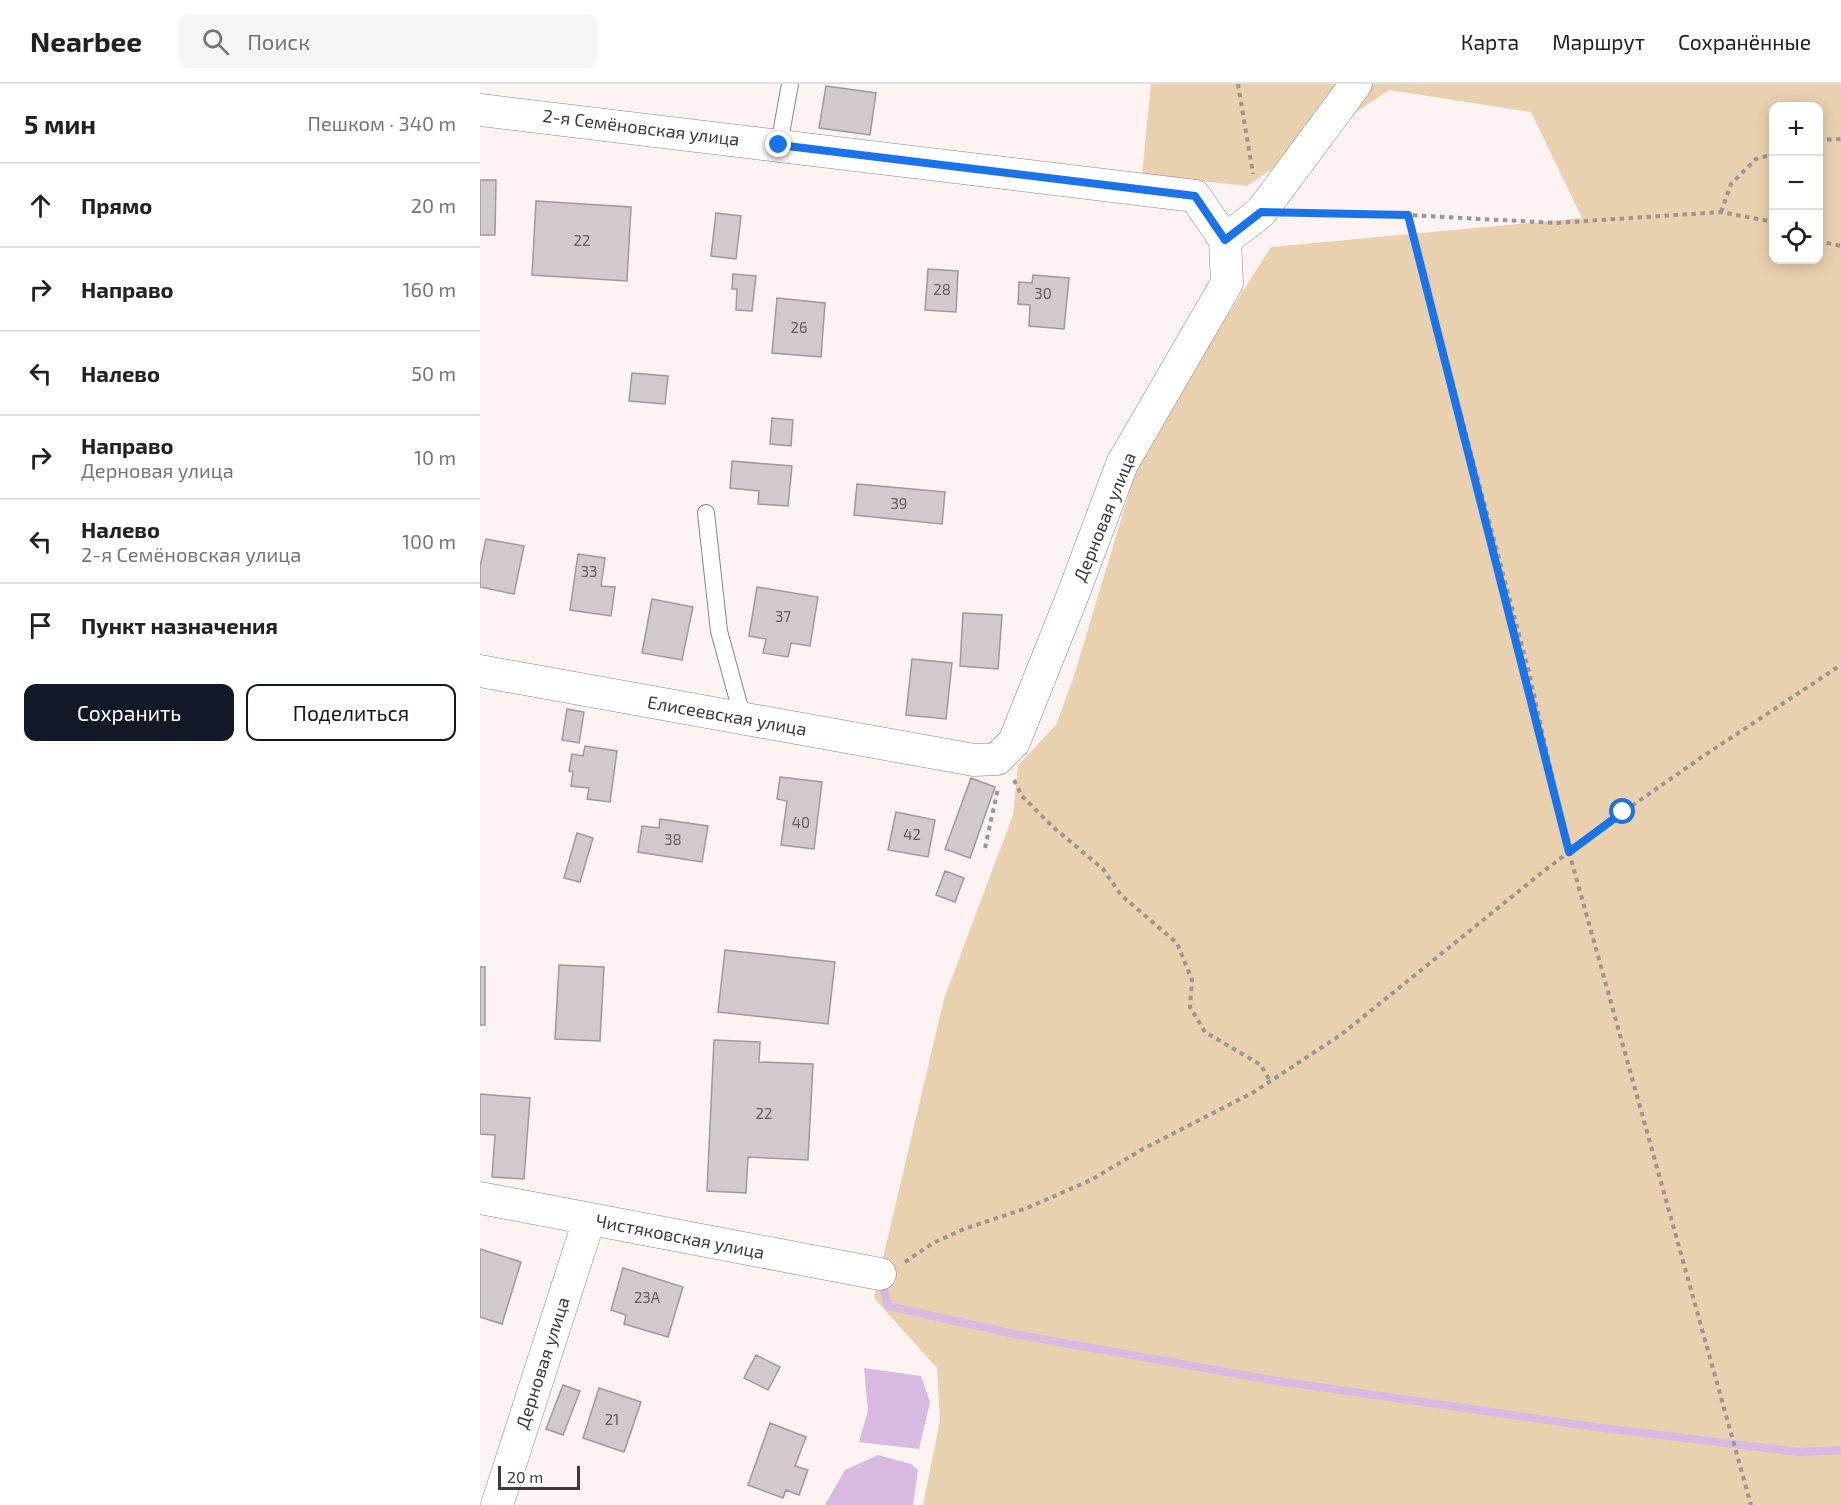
<!DOCTYPE html>
<html lang="ru">
<meta charset="utf-8">
<style>
body{margin:0;font-family:"Exo 2",sans-serif;background:#f6f6f6;color:#202124}
.controls{position:absolute;right:18px;top:18px;display:grid;overflow:hidden;border-radius:12px;box-shadow:0 3px 15px #0003}
.controls button{width:54px;height:54px;display:grid;place-items:center;padding:0;border:0;border-bottom:2px solid #e0e0e0;background:#fff;color:#202124;font:30px sans-serif}
.scale{position:absolute;left:18px;bottom:15px;width:82px;box-sizing:border-box;padding-left:6px;border:3px solid #3e3a3a;border-top:0;font-size:16px;line-height:21px;white-space:nowrap;color:#3e3a3a;-webkit-text-stroke:4px #fff;paint-order:stroke}
.stop{position:absolute;width:18px;height:18px;margin:-14px;border:4px solid #1a73e8;border-radius:50%;background:#fff}
.stop.end{background:#1a73e8;border-color:#fff;box-shadow:0 2px 6px #0008}
.list{margin:0;padding:0;list-style:none}
h2{display:flex;justify-content:space-between;align-items:center;height:78px;margin:0;padding:0 24px;font-size:26px}
h2 small{font-size:20px;font-weight:400;color:#757577}
.list li{display:grid;grid-template-columns:39px 1fr auto;gap:18px;align-items:center;box-sizing:border-box;height:84px;padding:0 24px;border-top:2px solid #e0e0e0}
.list b{display:block;font-size:22px;white-space:nowrap}
.list p{margin:0;font-size:20px;white-space:nowrap;color:#757577}
.list em{font-size:20px;font-style:normal;color:#757577}
.actions{display:flex;gap:12px;padding:18px 24px}
.actions a{flex:1;padding:14px 0;border:2px solid #111827;border-radius:12px;text-align:center;font-size:21px;color:#111827}
.actions .main{background:#111827;color:#fff}
.icon{flex:none;width:33px;height:33px;fill:none;stroke:currentColor;stroke-width:2;stroke-linecap:round;stroke-linejoin:round}
.map{position:relative;flex:none;width:1361px;height:1421px;overflow:hidden}
header{display:flex;align-items:center;gap:36px;box-sizing:border-box;height:84px;padding:0 30px;background:#fff;border-bottom:2px solid #e0e0e0}
header strong{font-size:28px}
nav{display:flex;gap:33px;margin-inline-start:auto;font-size:21px}
.search{width:420px;height:54px;background:#f6f6f6;display:flex;align-items:center;gap:15px;box-sizing:border-box;padding:0 21px;border-radius:12px;color:#757577;font-size:22px}
main{display:flex}
aside{flex:1;background:#fff}
.map>svg:first-child{display:block}
.green{fill:#e9d0af;fill-rule:evenodd}
.water{fill:#d8b9e1}
.lines{fill:none;stroke-linecap:round;stroke-linejoin:round}
.stream{stroke:#d8b9e1;stroke-width:8}
.building{fill:#d2c9cd;stroke:#a1989c;stroke-width:1.5}
.service-casing{stroke:#8c8283;stroke-width:18}
.minor-casing{stroke:#8c8283;stroke-width:33}
.path{stroke:#9c9595;stroke-width:4;stroke-dasharray:4.5 4.5;stroke-linecap:butt}
.service{stroke:#fff;stroke-width:16}
.minor{stroke:#fff;stroke-width:32}
.route{stroke:#1a73e8;stroke-width:8}
.labels{text-anchor:middle;stroke-width:6;stroke-linejoin:round;paint-order:stroke}
.number-label{font-size:15px;fill:#635e5f}
.street-label{font-size:18px;fill:#3e3a3a;stroke:#fff}
</style>
<header>
<strong>Nearbee</strong>
<div class="search"><svg class="icon" aria-label="search" viewBox="0 0 24 24"><circle cx="10" cy="10" r="6"/><path d="M15 15l6 6"/></svg>Поиск</div>
<nav><a>Карта</a><a>Маршрут</a><a>Сохранённые</a></nav>
</header>
<main>
<aside>
<h2>5 мин<small>Пешком · 340 m</small></h2>
<ul class="list">
<li><svg class="icon" aria-label="ahead" viewBox="0 0 24 24"><path d="M12 20V5M6 11l6-6 6 6"/></svg><div><b>Прямо</b></div><em>20 m</em></li>
<li><svg class="icon" aria-label="right" viewBox="0 0 24 24"><path d="M7 20v-9h11M14 6l5 5-5 5"/></svg><div><b>Направо</b></div><em>160 m</em></li>
<li><svg class="icon" aria-label="left" viewBox="0 0 24 24"><path d="M17 20v-9H6M10 6l-5 5 5 5"/></svg><div><b>Налево</b></div><em>50 m</em></li>
<li><svg class="icon" aria-label="right" viewBox="0 0 24 24"><path d="M7 20v-9h11M14 6l5 5-5 5"/></svg><div><b>Направо</b><p>Дерновая улица</p></div><em>10 m</em></li>
<li><svg class="icon" aria-label="left" viewBox="0 0 24 24"><path d="M17 20v-9H6M10 6l-5 5 5 5"/></svg><div><b>Налево</b><p>2-я Семёновская улица</p></div><em>100 m</em></li>
<li><svg class="icon" aria-label="arrive" viewBox="0 0 24 24"><path d="M6 21V4h12l-3 4 3 4H6"/></svg><div><b>Пункт назначения</b></div></li>
</ul>
<div class="actions"><a class="main">Сохранить</a><a>Поделиться</a></div>
</aside>
<div class="map">
<svg width="1361" height="1421" viewBox="0 0 1361 1421">
<rect width="100%" height="100%" fill="#fef3f3"/>
<path class="green" d="M671,0H1361V1421H443L460,1337L457,1284L394,1214L403,1174L464,915L533,731L538,681L576,641L593,595L662,366L791,163L1102,134L1051,28L909,6L767,102L662,91ZM1294,22H1338V176H1294Z"/>
<path class="water" d="M384,1284L441,1292L450,1318L439,1365L379,1358L388,1327Z
M398,1371L431,1380L438,1386L433,1421H345L365,1386Z"/>
<g class="lines">
<path class="stream" d="M402,1197L408,1222L534,1250L791,1296L1115,1343L1319,1368L1361,1366"/>
</g>
<path class="building" d="M346,2L396,9L390,51L339,44Z
M0,96H16L15,151H0Z
M56,117L151,123L147,197L52,191Z
M236,129L261,132L256,175L231,172Z
M448,185L478,187L476,228L445,226Z
M253,190L276,192L272,227L256,226L257,205H252Z
M553,191L589,194L584,245L549,242L550,221L538,220L539,198L552,199Z
M297,214L345,219L341,273L292,269Z
M152,289L188,292L185,320L149,317Z
M292,334L313,336L311,362L290,360Z
M252,377L312,382L308,422L278,420L279,407L250,404Z
M377,400L465,408L462,440L374,431Z
M6,455L44,462L34,510L0,503V483Z
M98,470L125,474L121,502L135,503L131,532L90,526Z
M277,503L338,513L330,562L311,559L308,573L283,569L286,555L269,552Z
M172,515L213,523L202,576L162,569Z
M483,529L522,531L518,585L480,582Z
M432,575L472,579L466,635L426,631Z
M87,625L104,628L99,659L82,656Z
M105,662L137,667L130,718L107,715L109,704L91,702L93,688L89,687L92,670L103,672Z
M300,693L342,698L334,765L301,761L307,717L297,715Z
M491,694L515,703L490,774L465,765Z
M416,728L455,736L448,773L408,766Z
M180,735L228,742L222,778L158,768L162,742L179,744Z
M97,749L113,754L100,798L84,794Z
M465,787L484,794L475,818L456,811Z
M245,866L355,878L348,940L238,928Z
M79,881L124,883L120,957L75,955Z
M0,883H5V941H0Z
M234,956L280,958L279,978L333,980L328,1076L268,1073L266,1109L227,1107Z
M0,1010L50,1014L44,1095L12,1093L15,1051L0,1050Z
M0,1165L41,1178L22,1240L0,1233Z
M143,1184L203,1203L188,1253L144,1240L146,1231L131,1226Z
M276,1271L300,1283L288,1306L264,1294Z
M83,1301L100,1307L83,1351L66,1345Z
M119,1304L161,1318L144,1368L103,1354Z
M290,1339L326,1353L315,1382L328,1386L319,1411L306,1406L303,1414L268,1401Z"/>
<g class="lines">
<defs>
<path id="service" d="M299,61L310,0
M226,429L239,547L263,635"/>
<path id="minor" d="M0,26L715,112L745,156L747,199L642,380L594,508L534,658L517,675L494,676L0,587
M745,156L781,128L876,0
M0,1114L400,1190
M17,1421L109,1136"/>
</defs>
<use href="#service" class="service-casing"/>
<use href="#minor" class="minor-casing"/>
<path class="path" d="M758,0L773,90
M1338,56L1361,55
M816,128L928,131L1076,139L1241,128L1294,138
M1241,128L1251,100L1276,75L1294,70
M928,131L1049,588L1089,768L1271,1421
M1338,157L1361,162
M983,350L1069,689
M534,696L542,712L573,743L623,785L641,811L697,859L712,896L710,923L725,948L781,981L790,997
M505,764L518,704
M425,1178L453,1159L484,1145L547,1124L611,1096L663,1065L774,1008L862,950L1065,786L1143,728L1222,673L1361,581"/>
<use href="#service" class="service"/>
<use href="#minor" class="minor"/>
</g>
<g class="lines">
<path class="route" d="M299,61L715,112L745,156L781,128L928,131L1089,768L1143,728"/>
</g>
<g class="labels">
<g class="number-label">
<text x="102" y="162">22</text>
<text x="462" y="211">28</text>
<text x="563" y="215">30</text>
<text x="319" y="249">26</text>
<text x="419" y="425">39</text>
<text x="109" y="493">33</text>
<text x="303" y="538">37</text>
<text x="321" y="744">40</text>
<text x="432" y="756">42</text>
<text x="193" y="761">38</text>
<text x="284" y="1035">22</text>
<text x="167" y="1219">23А</text>
<text x="132" y="1341">21</text>
</g>
<g class="street-label">
<text transform="translate(161 44) rotate(7)" y="6">2-я Семёновская улица</text>
<text transform="translate(625 433) rotate(-68)" y="6">Дерновая улица</text>
<text transform="translate(247 632) rotate(10)" y="6">Елисеевская улица</text>
<text transform="translate(200 1153) rotate(11)" y="6">Чистяковская улица</text>
<text transform="translate(63 1279) rotate(-72)" y="6">Дерновая улица</text>
</g>
</g>
</svg>
<div class="controls">
<button>+</button>
<button>−</button>
<button><svg class="icon" aria-label="locate" viewBox="0 0 24 24"><circle cx="12" cy="12" r="6"/><path d="M12 2v4M12 18v4M2 12h4M18 12h4"/></svg></button>
</div>
<div class="scale">20 m</div>
<div class="stop" style="left:1143px;top:728px"></div>
<div class="stop end" style="left:299px;top:61px"></div>
</div>
</main>
